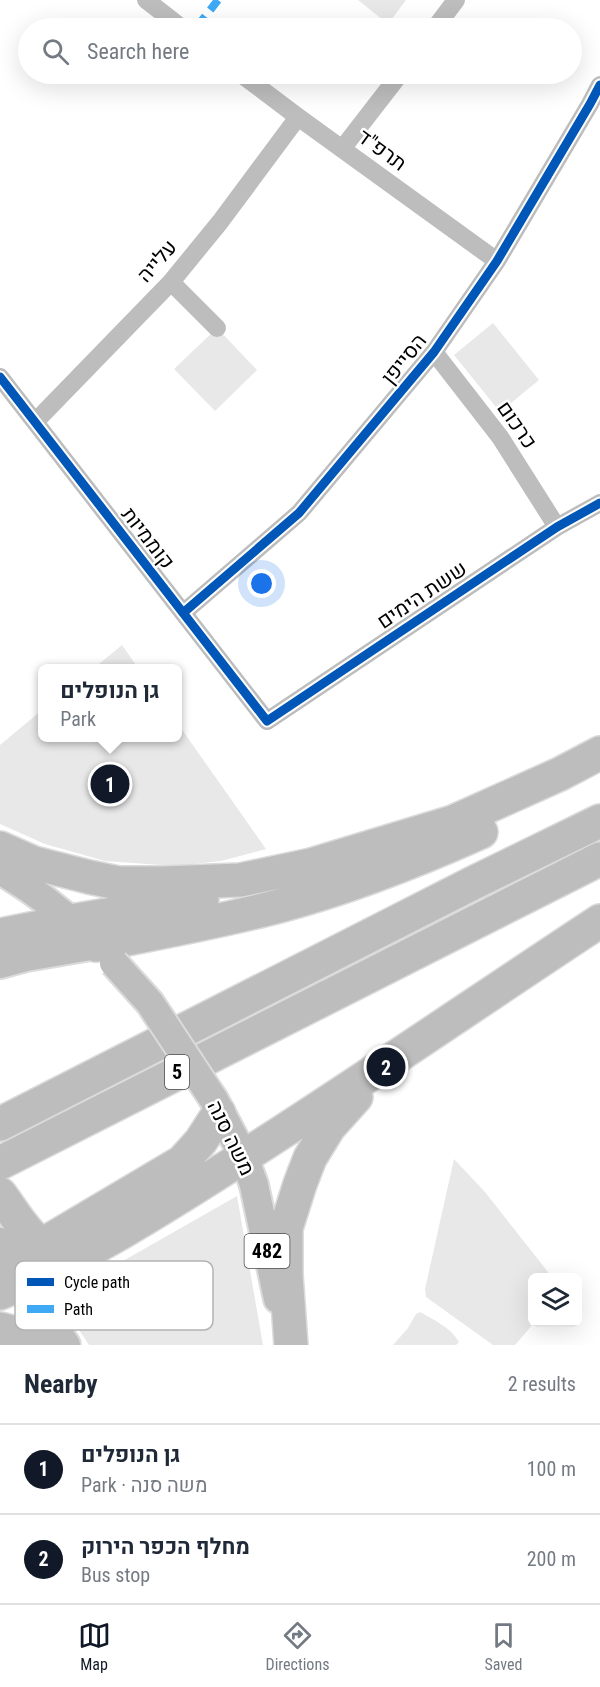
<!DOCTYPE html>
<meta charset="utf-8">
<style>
body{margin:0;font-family:"Roboto Condensed",Heebo,sans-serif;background:#f2f2f3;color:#1f2937}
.controls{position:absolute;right:18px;bottom:18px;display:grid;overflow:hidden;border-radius:9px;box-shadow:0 6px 24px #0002}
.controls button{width:54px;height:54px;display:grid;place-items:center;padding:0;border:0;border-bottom:2px solid #e0e1e3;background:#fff;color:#1f2937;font:30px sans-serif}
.you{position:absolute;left:262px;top:584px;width:21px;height:21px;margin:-15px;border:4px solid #fff;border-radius:50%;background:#1a73e8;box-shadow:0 0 0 9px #1a73e833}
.badge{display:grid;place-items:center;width:39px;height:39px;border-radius:50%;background:#111827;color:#fff;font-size:20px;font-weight:700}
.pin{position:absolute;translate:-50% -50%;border:3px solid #fff;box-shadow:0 2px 6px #0006}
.popup{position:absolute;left:38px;top:664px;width:144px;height:78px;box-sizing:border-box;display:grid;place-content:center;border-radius:9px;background:#fff;filter:drop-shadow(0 2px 4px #0005);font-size:20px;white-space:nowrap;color:#747a83}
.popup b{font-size:22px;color:#1f2937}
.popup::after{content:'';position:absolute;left:50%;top:100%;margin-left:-12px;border:12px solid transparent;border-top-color:#fff}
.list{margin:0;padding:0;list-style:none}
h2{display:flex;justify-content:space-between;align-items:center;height:78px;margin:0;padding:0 24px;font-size:26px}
h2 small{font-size:20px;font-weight:400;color:#747a83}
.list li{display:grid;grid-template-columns:39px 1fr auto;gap:18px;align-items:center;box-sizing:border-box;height:90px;padding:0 24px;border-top:2px solid #e0e1e3}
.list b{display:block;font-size:22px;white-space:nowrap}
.list p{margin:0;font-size:20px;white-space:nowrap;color:#747a83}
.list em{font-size:20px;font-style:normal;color:#747a83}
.icon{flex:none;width:33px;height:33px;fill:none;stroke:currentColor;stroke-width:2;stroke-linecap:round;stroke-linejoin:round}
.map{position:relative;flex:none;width:600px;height:1345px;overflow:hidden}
.search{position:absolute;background:#fff;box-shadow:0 6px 24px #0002;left:18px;right:18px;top:18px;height:66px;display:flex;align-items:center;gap:15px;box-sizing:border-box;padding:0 21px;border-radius:33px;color:#747a83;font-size:22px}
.sheet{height:258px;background:#fff}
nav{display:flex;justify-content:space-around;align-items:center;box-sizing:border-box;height:84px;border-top:2px solid #e0e1e3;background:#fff;font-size:16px;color:#747a83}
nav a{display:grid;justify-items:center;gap:3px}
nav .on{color:#111827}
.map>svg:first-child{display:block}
.green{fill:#e8e8e8}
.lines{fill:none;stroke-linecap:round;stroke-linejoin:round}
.primary-casing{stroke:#dbdbdb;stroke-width:32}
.highway-casing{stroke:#dbdbdb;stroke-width:36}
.street{stroke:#bdbdbd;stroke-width:18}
.primary{stroke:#bdbdbd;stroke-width:28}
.highway{stroke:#bdbdbd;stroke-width:33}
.primary-bridge-casing{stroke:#dbdbdb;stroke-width:32;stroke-linecap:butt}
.primary-bridge{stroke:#bdbdbd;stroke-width:28}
.quiet{stroke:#3fa9f5;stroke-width:8;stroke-dasharray:15 8;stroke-linecap:butt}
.cycleway-casing{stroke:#fff;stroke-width:13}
.cycleway{stroke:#0057b8;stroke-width:9}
.labels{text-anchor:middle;stroke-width:5;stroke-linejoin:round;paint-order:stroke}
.shield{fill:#fff;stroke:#4c4c4c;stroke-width:1.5}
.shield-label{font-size:20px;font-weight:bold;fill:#000}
.street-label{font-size:21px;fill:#000;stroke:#fff}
.key{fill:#fff;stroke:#b2b2b2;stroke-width:1.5}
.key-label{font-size:16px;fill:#000}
</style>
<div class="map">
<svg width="600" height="1345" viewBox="0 0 600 1345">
<rect width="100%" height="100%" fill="#fff"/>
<path class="green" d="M358,0H406L388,24Z
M493,323L539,380L500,412L454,355Z
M217,328L257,370L215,411L174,369Z
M122,645L138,668H94Z
M42,710V738H178V724L266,849L221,861L176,866L105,861L45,844L0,824V745Z
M454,1159L485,1192L552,1277L532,1278L534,1323L515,1345H493L426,1297L425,1289Z
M237,1196L263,1345H89L58,1298Z
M420,1312C434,1320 450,1327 459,1342L456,1345H393L408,1328L416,1314Z"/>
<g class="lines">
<defs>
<path id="primary" d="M0,870C32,889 58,908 85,934
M0,964L26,957L96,945
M214,1100L244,1157L254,1185L278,1299
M0,1242L66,1345"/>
<path id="highway" d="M0,848L34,863L89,877L118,883H164L240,880L311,865L453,822L560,774L600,753
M0,935L71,921L202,899
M96,945C157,933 219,922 279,906C348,888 416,861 481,832
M0,1124L473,883L600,821
M0,1163L600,859
M0,1194C16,1215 32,1247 60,1253
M0,1262L42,1245L182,1162L201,1141L219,1113
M0,1293C88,1257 168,1205 248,1154C367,1078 483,998 600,921
M0,1329L20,1334L37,1345
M291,1345L286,1275V1228L300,1184L310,1158L329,1127L356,1097"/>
</defs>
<use href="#primary" class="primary-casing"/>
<use href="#highway" class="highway-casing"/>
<path class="street" d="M146,0L182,28
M435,28L456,0
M241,74L298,117L497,261
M342,149L400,74
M171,282L217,328
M434,352L500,437L557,527
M0,377L267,721L557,527L600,503
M35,422L171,282L220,222L298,117
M183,613L299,513L434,352L497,261L590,104L600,85"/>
<use href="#primary" class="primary"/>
<use href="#highway" class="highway"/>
<defs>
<path id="primary-bridge" d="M114,963L150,1003L214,1100"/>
</defs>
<use href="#primary-bridge" class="primary-bridge-casing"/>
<use href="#primary-bridge" class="primary-bridge"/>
<path class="quiet" d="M196,28L218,0"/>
<defs>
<path id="cycleway" d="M0,377L267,721L557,527L600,503
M183,613L299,513L434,352L497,261L590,104L600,85"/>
</defs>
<use href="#cycleway" class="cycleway-casing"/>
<use href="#cycleway" class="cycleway"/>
</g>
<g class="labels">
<g class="shield">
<rect x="165" y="1055" width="24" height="34" rx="4.5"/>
<rect x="244.5" y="1234" width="45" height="34" rx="4.5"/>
</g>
<g class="shield-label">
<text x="177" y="1079">5</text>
<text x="267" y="1258">482</text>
</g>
<g class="street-label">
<text transform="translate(382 150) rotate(36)" y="7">תרפ"ד</text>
<text transform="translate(157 261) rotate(-49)" y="7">עלייה</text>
<text transform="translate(404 359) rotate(-51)" y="7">הסייפן</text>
<text transform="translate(517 425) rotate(55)" y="7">כרכום</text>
<text transform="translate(148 538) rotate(52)" y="7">קוממיות</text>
<text transform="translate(422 595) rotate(-34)" y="7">ששת הימים</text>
<text transform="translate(231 1138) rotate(64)" y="7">משה סנה</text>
</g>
</g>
<rect x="15" y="1261" width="198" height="69" rx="9" class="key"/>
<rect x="27" y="1278" width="27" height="8" fill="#0057b8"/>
<rect x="27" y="1305" width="27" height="8" fill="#3fa9f5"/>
<g class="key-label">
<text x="64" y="1288">Cycle path</text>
<text x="64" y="1315">Path</text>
</g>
</svg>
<div class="controls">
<button><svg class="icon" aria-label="layers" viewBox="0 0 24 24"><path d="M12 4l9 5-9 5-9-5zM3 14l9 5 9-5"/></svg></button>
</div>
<div class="you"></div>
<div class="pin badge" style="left:110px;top:784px">1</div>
<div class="popup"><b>גן הנופלים</b>Park</div>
<div class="pin badge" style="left:386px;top:1067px">2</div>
<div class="search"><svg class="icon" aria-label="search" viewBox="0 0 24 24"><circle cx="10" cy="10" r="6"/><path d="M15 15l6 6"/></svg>Search here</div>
</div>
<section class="sheet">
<h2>Nearby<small>2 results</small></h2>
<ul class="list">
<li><span class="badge">1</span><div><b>גן הנופלים</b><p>Park · משה סנה</p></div><em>100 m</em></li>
<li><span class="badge">2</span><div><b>מחלף הכפר הירוק</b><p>Bus stop</p></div><em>200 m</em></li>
</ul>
</section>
<nav>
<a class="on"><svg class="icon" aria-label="map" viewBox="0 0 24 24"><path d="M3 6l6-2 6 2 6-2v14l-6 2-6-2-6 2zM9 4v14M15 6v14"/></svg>Map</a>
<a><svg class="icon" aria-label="directions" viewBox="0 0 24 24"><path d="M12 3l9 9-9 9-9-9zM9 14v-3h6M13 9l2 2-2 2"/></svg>Directions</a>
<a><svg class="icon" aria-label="saved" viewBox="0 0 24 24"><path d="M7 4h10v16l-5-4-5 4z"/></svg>Saved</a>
</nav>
